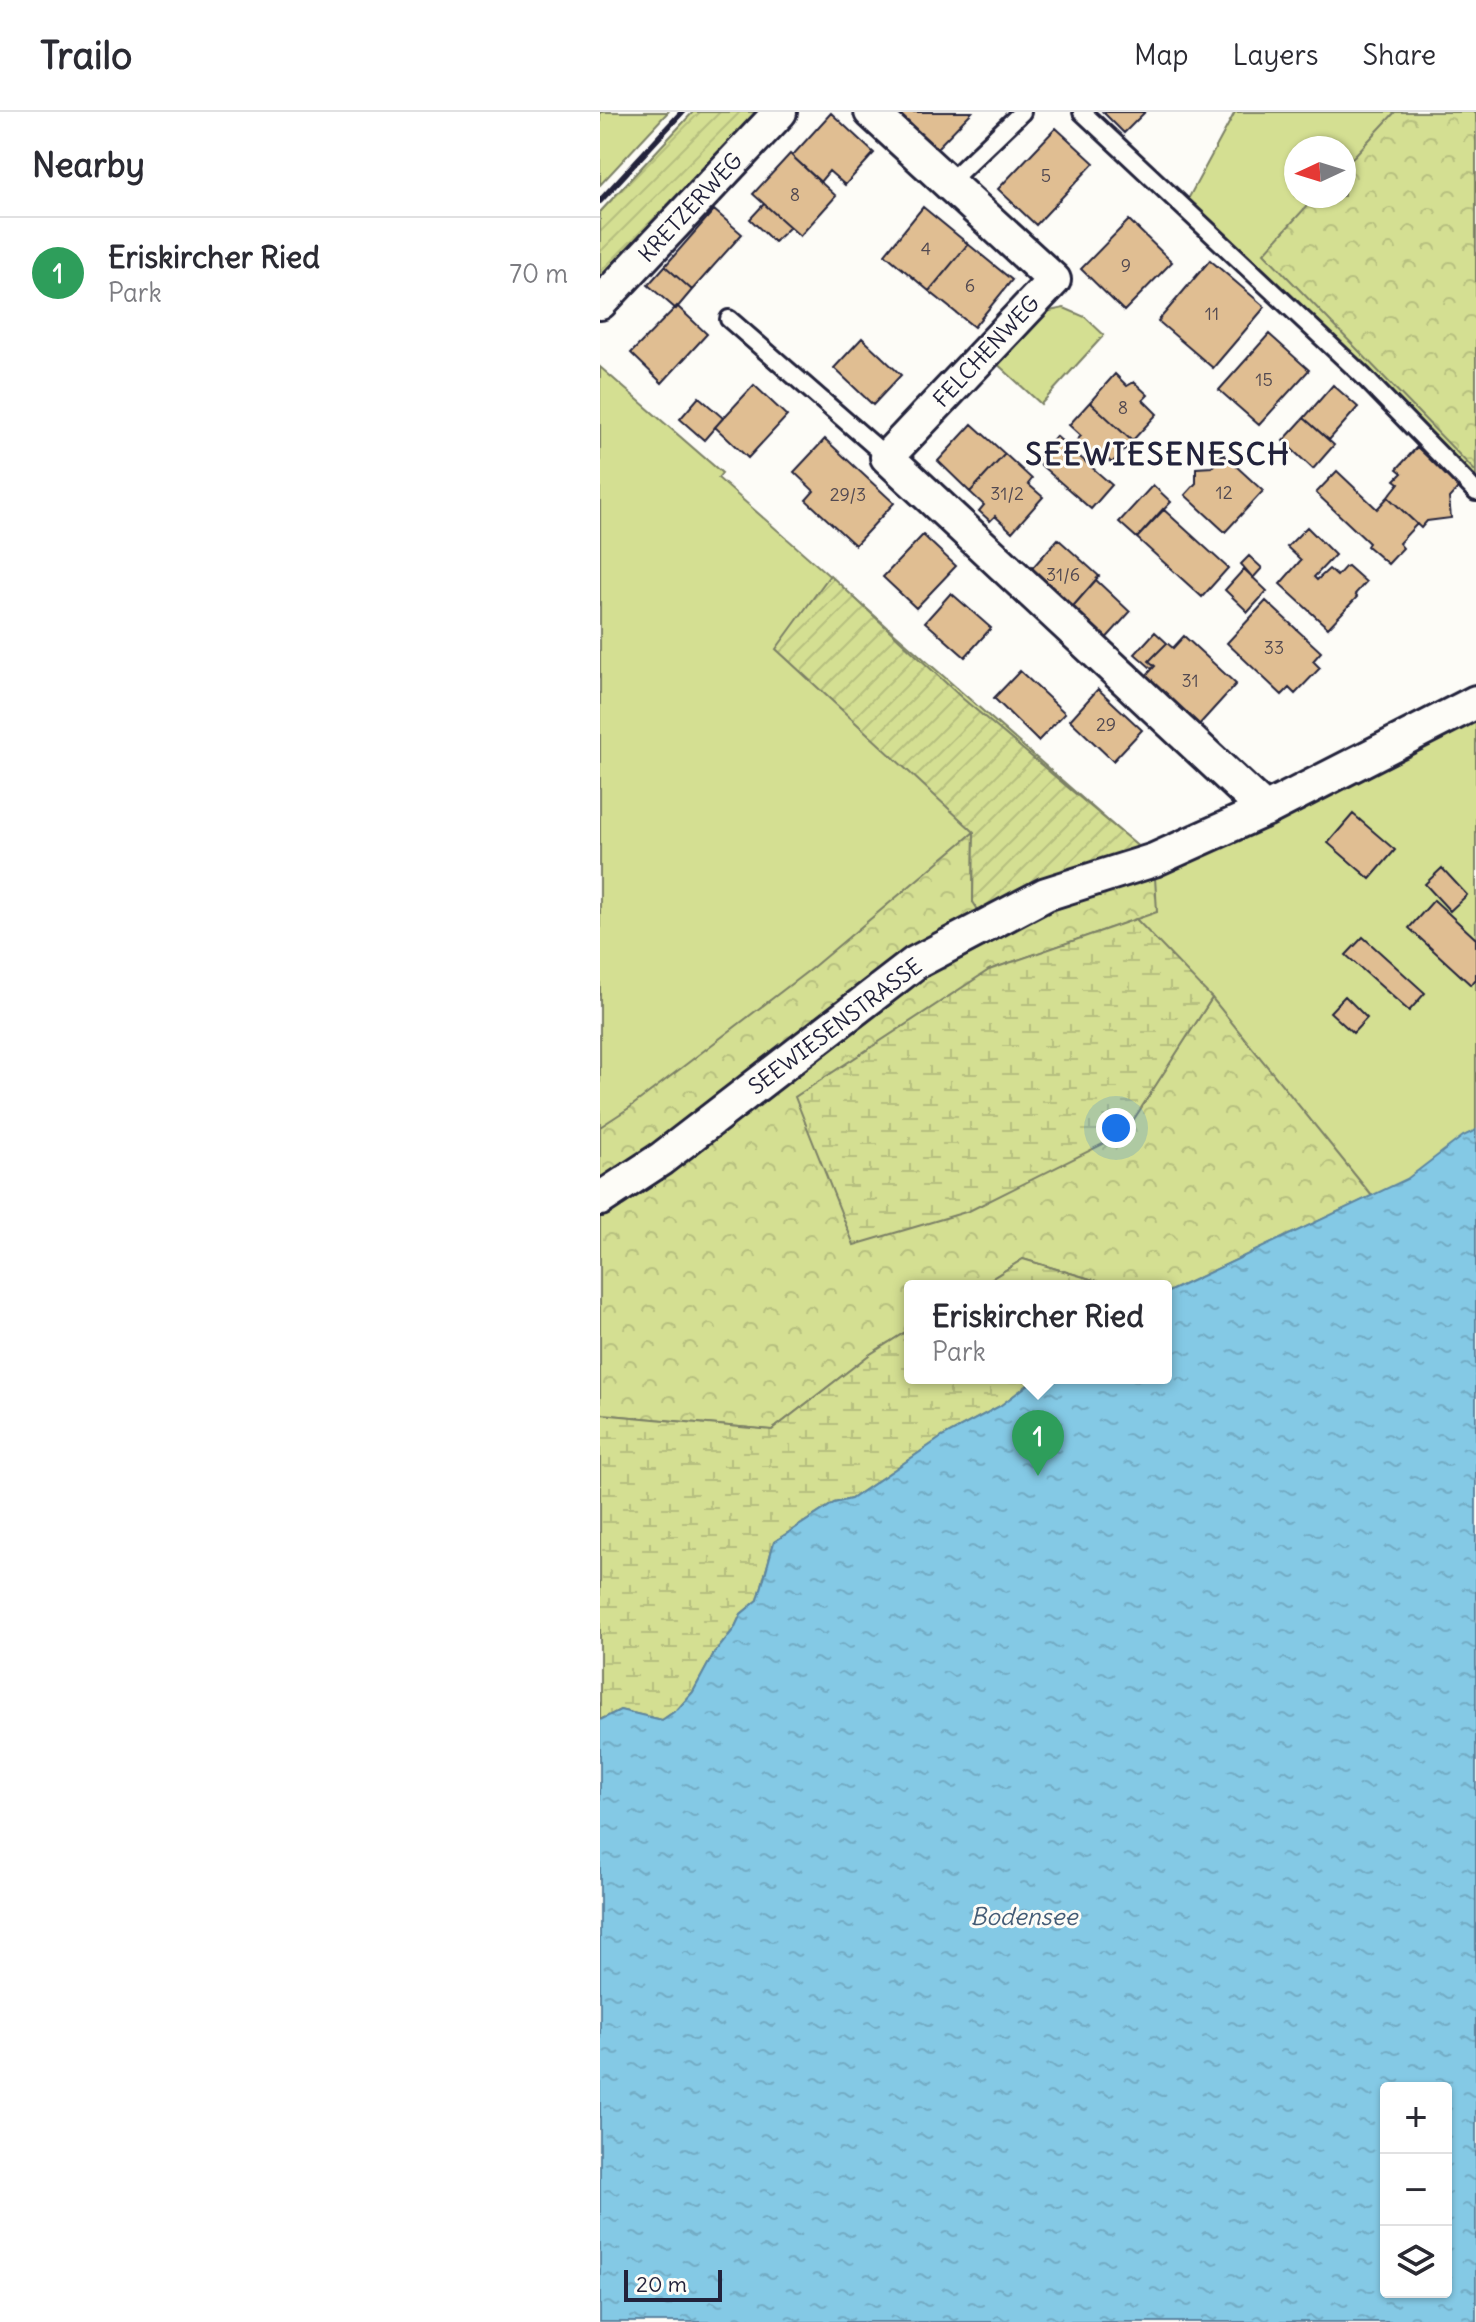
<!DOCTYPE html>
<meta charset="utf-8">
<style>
body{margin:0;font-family:Delius,sans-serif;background:#f2f2f3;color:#2b2b33}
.controls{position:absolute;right:24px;bottom:24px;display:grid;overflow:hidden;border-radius:8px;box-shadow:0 2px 6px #0004}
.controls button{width:72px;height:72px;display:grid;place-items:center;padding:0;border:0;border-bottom:2px solid #e1e1e2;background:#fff;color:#2b2b33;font:40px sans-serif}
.compass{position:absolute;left:684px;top:24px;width:72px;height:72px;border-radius:50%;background:#fff;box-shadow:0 2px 6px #0004;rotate:266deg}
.scale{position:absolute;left:24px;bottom:20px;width:98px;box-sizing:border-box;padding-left:8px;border:4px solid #22223b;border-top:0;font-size:22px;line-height:28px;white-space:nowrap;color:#22223b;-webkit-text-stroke:6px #fdfcf7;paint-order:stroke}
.you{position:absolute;left:516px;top:1016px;width:28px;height:28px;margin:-20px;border:6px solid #fff;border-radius:50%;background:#1a73e8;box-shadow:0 0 0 12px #1a73e833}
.badge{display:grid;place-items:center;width:52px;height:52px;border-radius:50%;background:#b45309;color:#fff;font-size:26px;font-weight:700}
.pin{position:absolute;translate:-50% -66px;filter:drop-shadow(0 2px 4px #0008)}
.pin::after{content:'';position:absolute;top:42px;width:28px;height:24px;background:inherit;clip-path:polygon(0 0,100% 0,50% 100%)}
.popup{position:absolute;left:304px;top:1168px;width:268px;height:104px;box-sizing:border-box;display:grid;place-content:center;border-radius:8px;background:#fff;filter:drop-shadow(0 2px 6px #0005);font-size:26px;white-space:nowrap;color:#7c7c81}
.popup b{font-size:30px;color:#2b2b33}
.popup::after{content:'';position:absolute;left:50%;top:100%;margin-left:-16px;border:16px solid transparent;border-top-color:#fff}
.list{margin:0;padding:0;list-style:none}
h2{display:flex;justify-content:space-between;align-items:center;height:104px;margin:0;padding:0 32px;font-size:34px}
h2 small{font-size:26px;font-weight:400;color:#7c7c81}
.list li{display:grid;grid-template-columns:52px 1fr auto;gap:24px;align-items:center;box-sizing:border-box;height:112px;padding:0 32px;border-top:2px solid #e1e1e2}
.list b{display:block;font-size:30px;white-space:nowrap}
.list p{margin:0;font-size:26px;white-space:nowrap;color:#7c7c81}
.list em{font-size:26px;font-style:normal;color:#7c7c81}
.icon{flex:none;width:44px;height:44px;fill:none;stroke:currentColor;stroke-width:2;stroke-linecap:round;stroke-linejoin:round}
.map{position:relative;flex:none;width:876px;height:2210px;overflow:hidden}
header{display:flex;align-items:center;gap:48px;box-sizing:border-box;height:112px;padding:0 40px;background:#fff;border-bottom:2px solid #e1e1e2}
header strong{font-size:38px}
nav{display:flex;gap:44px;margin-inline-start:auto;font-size:28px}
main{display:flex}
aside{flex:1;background:#fff}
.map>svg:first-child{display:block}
.green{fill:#d4df92;stroke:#7b8066;stroke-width:2;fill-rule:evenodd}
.forest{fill:url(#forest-crowns);stroke:#7b8066;stroke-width:2}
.wetland{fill:url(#wetland-marsh);stroke:#7b8066;stroke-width:2}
.garden{fill:url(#garden-furrows);stroke:#7b8066;stroke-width:2}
.water{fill:url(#water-ripples);stroke:#5d86a1;stroke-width:2;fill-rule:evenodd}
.building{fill:#e0be92;stroke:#22223b;stroke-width:2}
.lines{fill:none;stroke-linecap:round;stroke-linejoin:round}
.lane-casing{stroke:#22223b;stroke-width:22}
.street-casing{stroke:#22223b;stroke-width:38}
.lane{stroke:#fdfcf7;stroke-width:16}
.street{stroke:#fdfcf7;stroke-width:32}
.rail{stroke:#22223b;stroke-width:6}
.labels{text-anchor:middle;stroke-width:6;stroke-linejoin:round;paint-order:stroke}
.number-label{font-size:18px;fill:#524951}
.street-label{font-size:22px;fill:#22223b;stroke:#fdfcf7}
.water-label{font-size:24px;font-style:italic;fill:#445c76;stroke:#fdfcf7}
.district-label{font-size:30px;font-weight:bold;letter-spacing:2px;fill:#22223b;stroke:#fdfcf7}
</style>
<header>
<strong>Trailo</strong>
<nav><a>Map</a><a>Layers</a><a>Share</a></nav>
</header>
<main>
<aside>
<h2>Nearby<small></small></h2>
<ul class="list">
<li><span class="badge" style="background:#2e9e5b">1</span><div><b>Eriskircher Ried</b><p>Park</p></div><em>70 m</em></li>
</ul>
</aside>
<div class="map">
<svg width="876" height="2210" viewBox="0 0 876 2210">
<defs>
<pattern id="forest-crowns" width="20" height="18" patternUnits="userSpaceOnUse" patternTransform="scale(2)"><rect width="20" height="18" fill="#d4df92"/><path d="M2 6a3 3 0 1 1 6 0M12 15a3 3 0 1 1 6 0" fill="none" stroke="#b6bf7f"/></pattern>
<pattern id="wetland-marsh" width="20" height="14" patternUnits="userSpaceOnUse" patternTransform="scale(2)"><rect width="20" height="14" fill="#d4df92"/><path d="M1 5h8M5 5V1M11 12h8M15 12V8" fill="none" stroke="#b6bf7f"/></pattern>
<pattern id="garden-furrows" width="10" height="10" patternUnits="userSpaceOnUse" patternTransform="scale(2)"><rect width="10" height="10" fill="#d4df92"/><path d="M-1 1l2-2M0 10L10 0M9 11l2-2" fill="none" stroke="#b6bf7f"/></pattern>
<pattern id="water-ripples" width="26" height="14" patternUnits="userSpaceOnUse" patternTransform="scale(2)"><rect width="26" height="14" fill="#84c9e5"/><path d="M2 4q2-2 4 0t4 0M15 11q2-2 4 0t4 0" fill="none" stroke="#72acc5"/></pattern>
</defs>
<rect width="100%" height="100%" fill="#fdfcf7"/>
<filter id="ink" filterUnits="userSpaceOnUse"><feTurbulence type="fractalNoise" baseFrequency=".0125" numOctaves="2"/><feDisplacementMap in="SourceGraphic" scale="16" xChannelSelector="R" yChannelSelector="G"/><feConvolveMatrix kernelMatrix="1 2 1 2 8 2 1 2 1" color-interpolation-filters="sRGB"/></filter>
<g filter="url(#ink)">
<path class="green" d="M0,0H68L0,73Z
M635,0H876V367L587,89ZM696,36H744V84H696Z
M464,196L485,205L504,223L441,292L394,249L440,201Z
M0,255L122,361L118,366L556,751L876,593V2210H0ZM310,1174H566V1266H310ZM786,1976H846V2180H786Z"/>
<path class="forest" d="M795,0H876V360L664,141L716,84H744V55Z
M374,720L373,790L554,748L557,800L389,858L524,1021L612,886L772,1084L566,1181V1174H514L423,1147L380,1174H310V1217L269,1243L172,1318L0,1302V1015L29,996L212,856Z"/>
<path class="wetland" d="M536,807L612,886L525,1021L369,1099L254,1133L195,985L389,858Z
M423,1147L514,1174H380Z
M310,1217V1266H437L400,1294L342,1325L251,1387L234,1391L174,1430L158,1488L141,1502L134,1517L113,1543L93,1580L78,1597L62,1608L20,1598L0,1608V1302L172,1318L269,1243Z"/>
<path class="garden" d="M93,0H173L0,184V100Z
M230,463L362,586L554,748L387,812L373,790L374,720L176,537Z"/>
<path class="water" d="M876,1018V2210H0V1608L20,1598L62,1608L78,1597L93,1580L113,1543L134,1517L141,1502L158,1488L174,1430L234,1391L251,1387L342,1325L400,1294L437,1266H566V1181L807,1067L863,1024ZM786,1976H846V2180H786Z"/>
<path class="building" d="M298,0H372L336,37Z
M503,0H545L524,21Z
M231,1L274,41L245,73L229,59L220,70L192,44Z
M456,16L494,51L436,113L398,77Z
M190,42L236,84L200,124L153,82Z
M164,92L190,115L174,130L150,107Z
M323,95L368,132L329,179L285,142Z
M114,98L142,122L92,178L65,154Z
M529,108L572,150L524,199L481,157Z
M368,132L412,168L374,215L329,179Z
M610,148L665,195L613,256L558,209Z
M65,154L92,178L76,197L48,173Z
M77,194L107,222L62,271L31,241Z
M669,222L709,258L659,313L619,278Z
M262,226L301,263L273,293L234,256Z
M515,262L527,274L534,270L548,283L543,288L557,302L532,329L490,290Z
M154,273L187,304L148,346L115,315Z
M733,273L758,295L729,328L704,306Z
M99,285L123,306L104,328L80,307Z
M490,290L532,329L512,351L496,337L492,342L477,328L481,324L469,313Z
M704,306L734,333L713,357L683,329Z
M372,312L405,342L370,380L338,349Z
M456,324L512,373L491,397L435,348Z
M225,327L294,391L255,433L206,388L214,379L194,360Z
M817,335L859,375L849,386L851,406L827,409L821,416L788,385L799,371L795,368L802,361L797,357Z
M405,342L432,367L428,372L443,385L412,420L395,404L390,409L379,399L384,393L370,380Z
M623,342L663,379L625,420L585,383L596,371V356L612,355Z
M737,359L777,397L788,385L817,412L799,431L803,436L788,452L767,434L769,431L716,381Z
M553,373L571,390L537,426L519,410Z
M563,397L628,456L602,485L537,426Z
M707,415L735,443L714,465L717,468L729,457L737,464L745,455L748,454L766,470L755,482L757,485L728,516L680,472L701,448L687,435Z
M323,423L356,454L316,496L283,465Z
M458,427L499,464L468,500L426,463Z
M649,444L662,456L653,466L641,452Z
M644,457L667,479L648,500L625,478Z
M496,468L530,500L502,531L468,500Z
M351,481L391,516L365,545L325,510Z
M666,489L721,540L713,549L720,556L695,582L689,576L682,583L627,531Z
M555,520L567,531L549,549L555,554L552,557L535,542Z
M584,524L636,572L597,615L544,566L555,554L549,549L567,531L573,536Z
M420,559L465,601L438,629L394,586Z
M498,577L542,618L513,649L470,608Z
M753,702L795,738L770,767L728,731Z
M842,756L867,783L850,799L825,772Z
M834,788L876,827V867L871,873L809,816Z
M763,825L825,881L809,899L746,843Z
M745,884L767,906L753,921L730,900Z"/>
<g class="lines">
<defs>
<path id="lane" d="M482,0L762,263L876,380
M348,71L422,0
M129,207L287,345"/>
<path id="street" d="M271,0L454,168L287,345L665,698
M0,191L180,0
M0,1087L61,1047L315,851L446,782L554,748L665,698L876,590"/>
</defs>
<use href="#lane" class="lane-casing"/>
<use href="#street" class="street-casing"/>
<use href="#lane" class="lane"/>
<use href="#street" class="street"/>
<path class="rail" d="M0,89L82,0"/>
</g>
</g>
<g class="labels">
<g class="number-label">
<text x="446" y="70">5</text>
<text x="195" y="89">8</text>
<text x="326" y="143">4</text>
<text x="526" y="160">9</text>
<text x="370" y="180">6</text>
<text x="612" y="208">11</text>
<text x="664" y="274">15</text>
<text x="523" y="302">8</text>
<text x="624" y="387">12</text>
<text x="407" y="388">31/2</text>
<text x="248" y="389">29/3</text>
<text x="463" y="469">31/6</text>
<text x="674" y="542">33</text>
<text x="590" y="575">31</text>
<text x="506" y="619">29</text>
</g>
<g class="street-label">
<text transform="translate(90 95) rotate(-47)" y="8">KRETZERWEG</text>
<text transform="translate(386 239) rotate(-47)" y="8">FELCHENWEG</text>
<text transform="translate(235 914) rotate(-37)" y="8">SEEWIESENSTRASSE</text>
</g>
<g class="water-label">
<text x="424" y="1813">Bodensee</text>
</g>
<g class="district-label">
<text x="558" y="353">SEEWIESENESCH</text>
</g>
</g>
</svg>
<div class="controls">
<button>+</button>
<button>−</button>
<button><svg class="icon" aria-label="layers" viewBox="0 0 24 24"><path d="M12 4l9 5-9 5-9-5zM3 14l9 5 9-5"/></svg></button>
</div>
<svg class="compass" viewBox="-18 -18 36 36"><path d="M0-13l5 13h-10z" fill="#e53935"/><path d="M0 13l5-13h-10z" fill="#7c7c81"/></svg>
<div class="scale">20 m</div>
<div class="you"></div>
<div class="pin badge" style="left:438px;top:1364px;background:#2e9e5b">1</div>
<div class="popup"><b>Eriskircher Ried</b>Park</div>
</div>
</main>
